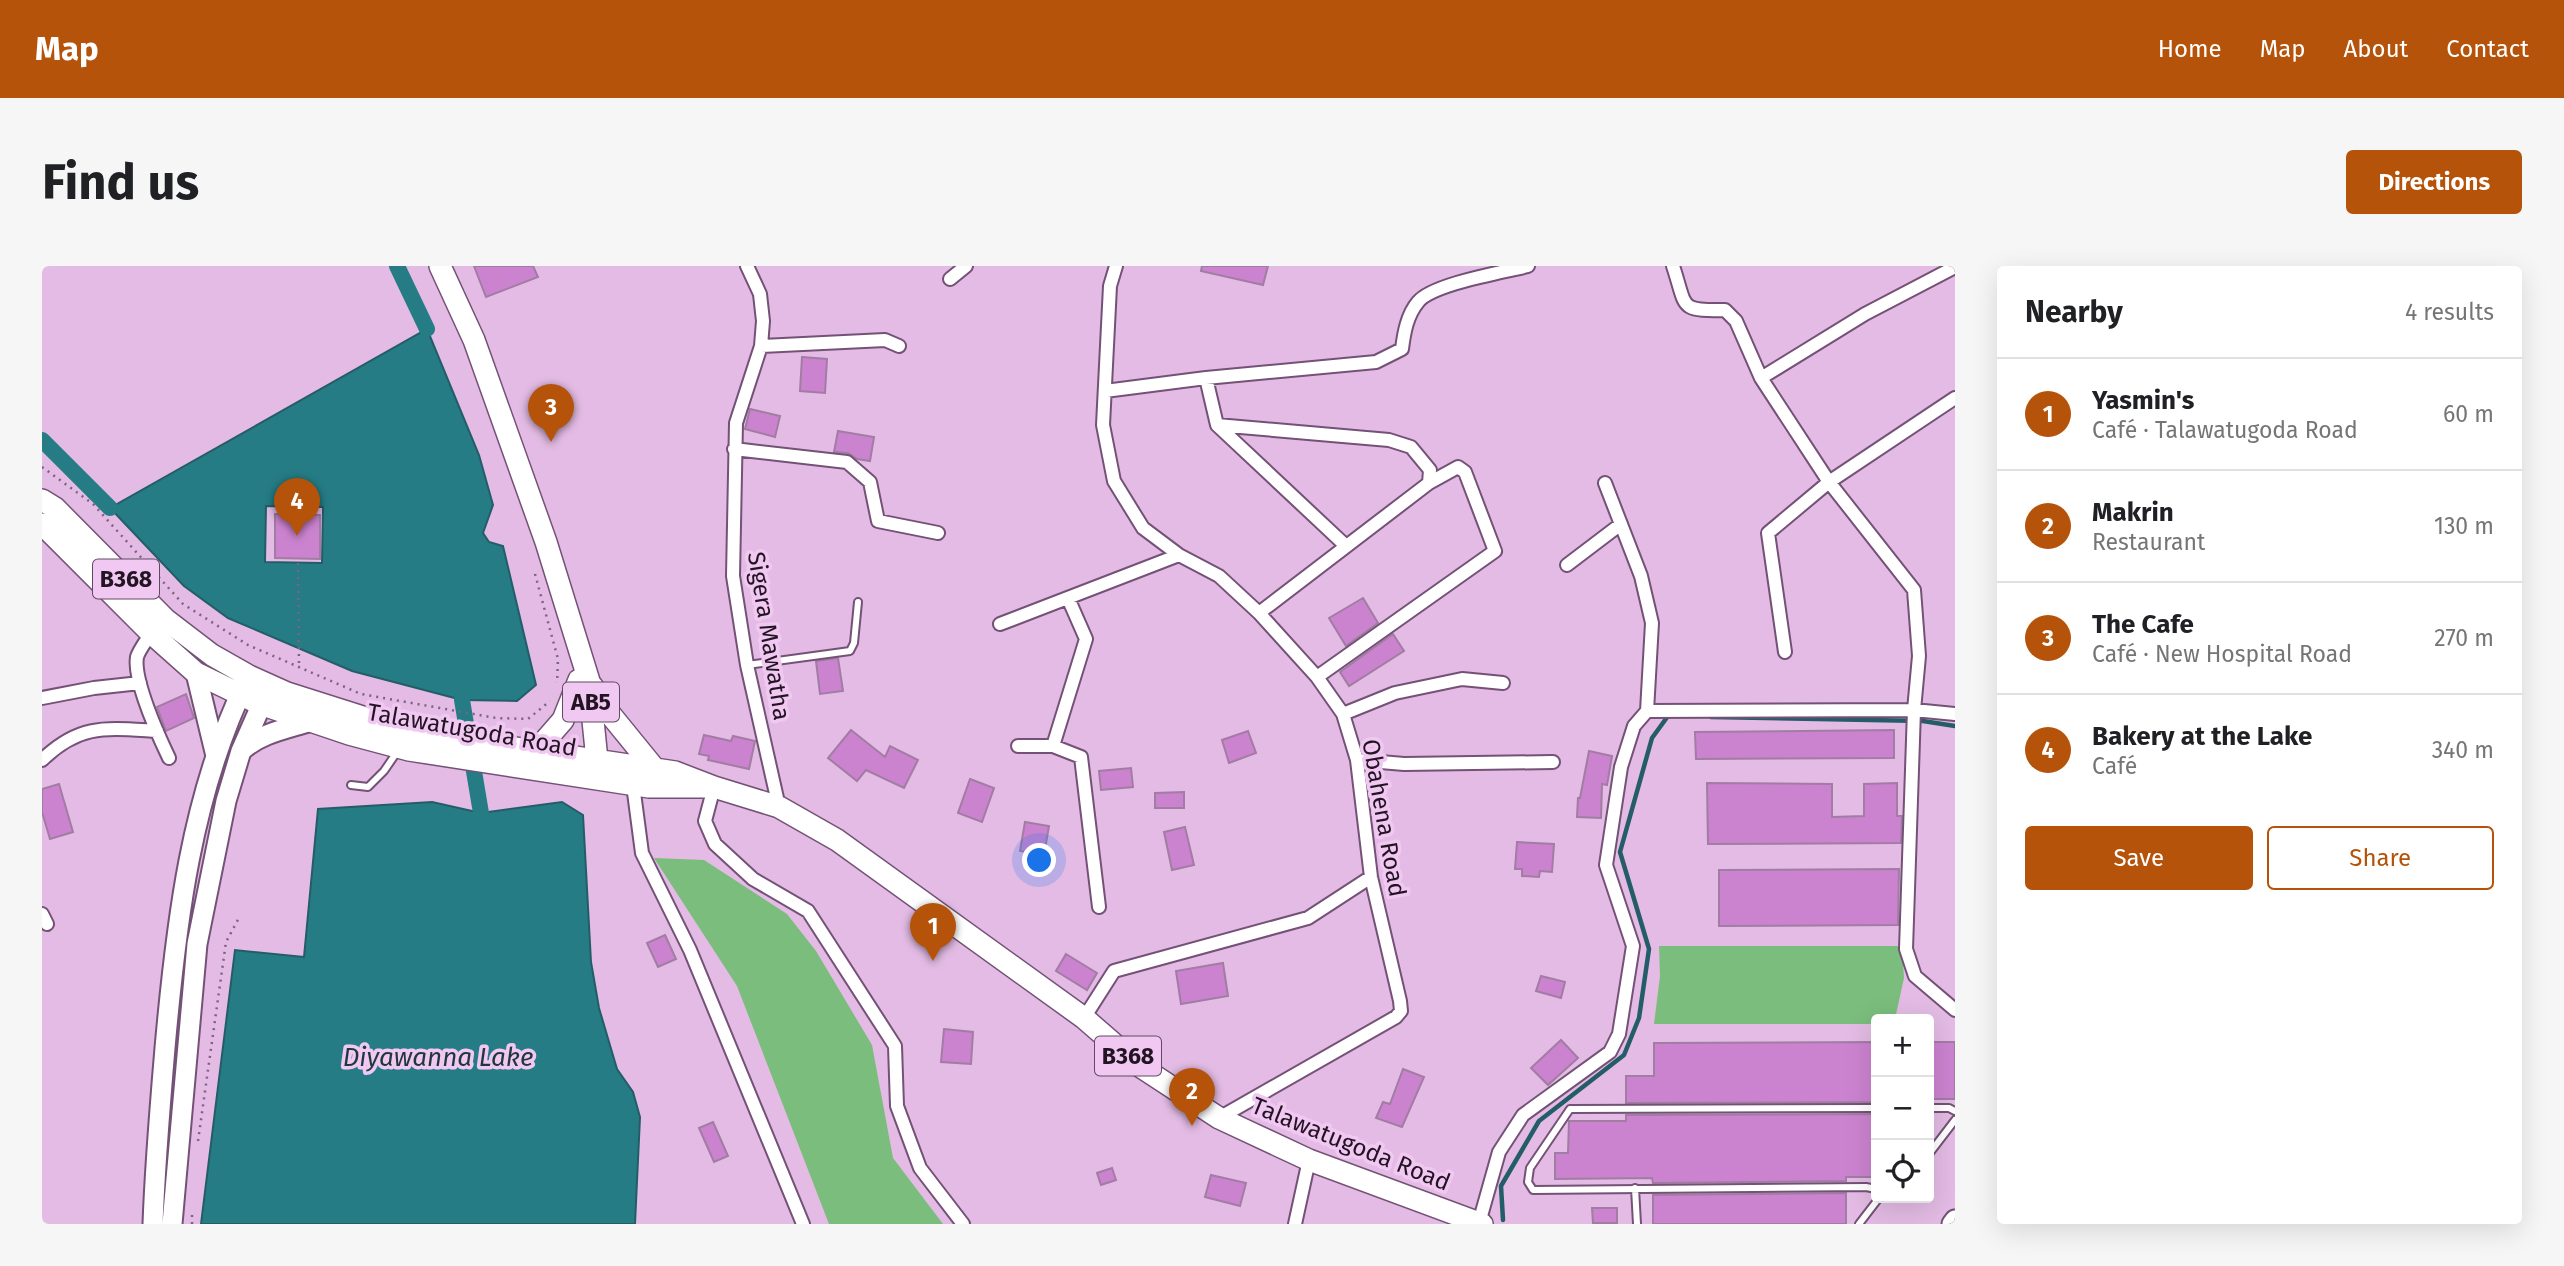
<!DOCTYPE html>
<meta charset="utf-8">
<style>
body{margin:0;font-family:"Fira Sans",sans-serif;background:#f6f6f6;color:#202124}
.controls{position:absolute;right:21px;bottom:21px;display:grid;overflow:hidden;border-radius:7px;box-shadow:0 7px 28px #0002}
.controls button{width:63px;height:63px;display:grid;place-items:center;padding:0;border:0;border-bottom:2px solid #e0e0e0;background:#fff;color:#202124;font:35px sans-serif}
.you{position:absolute;left:998px;top:595px;width:24px;height:24px;margin:-18px;border:5px solid #fff;border-radius:50%;background:#1a73e8;box-shadow:0 0 0 10px #1a73e833}
.badge{display:grid;place-items:center;width:46px;height:46px;border-radius:50%;background:#b45309;color:#fff;font-size:23px;font-weight:700}
.pin{position:absolute;translate:-50% -58px;filter:drop-shadow(0 2px 4px #0008)}
.pin::after{content:'';position:absolute;top:37px;width:24px;height:21px;background:inherit;clip-path:polygon(0 0,100% 0,50% 100%)}
.list{margin:0;padding:0;list-style:none}
h2{display:flex;justify-content:space-between;align-items:center;height:91px;margin:0;padding:0 28px;font-size:30px}
h2 small{font-size:23px;font-weight:400;color:#757577}
.list li{display:grid;grid-template-columns:46px 1fr auto;gap:21px;align-items:center;box-sizing:border-box;height:112px;padding:0 28px;border-top:2px solid #e0e0e0}
.list b{display:block;font-size:26px;white-space:nowrap}
.list p{margin:0;font-size:23px;white-space:nowrap;color:#757577}
.list em{font-size:23px;font-style:normal;color:#757577}
.actions{display:flex;gap:14px;padding:21px 28px}
.actions a{flex:1;padding:16px 0;border:2px solid #b45309;border-radius:7px;text-align:center;font-size:24px;color:#b45309}
.actions .main{background:#b45309;color:#fff}
.icon{flex:none;width:38px;height:38px;fill:none;stroke:currentColor;stroke-width:2;stroke-linecap:round;stroke-linejoin:round}
.map{position:relative;flex:none;width:1913px;height:958px;overflow:hidden;border-radius:7px}
header{display:flex;align-items:center;gap:42px;box-sizing:border-box;height:98px;padding:0 35px;background:#b45309;color:#fff}
header strong{font-size:33px}
nav{display:flex;gap:38px;margin-inline-start:auto;font-size:24px}
.intro{display:flex;align-items:center;justify-content:space-between;box-sizing:border-box;height:168px;padding:0 42px}
h1{margin:0;font-size:49px}
.button{padding:18px 32px;border-radius:7px;background:#b45309;color:#fff;font-size:24px;font-weight:700}
main{display:flex;gap:42px;padding:0 42px}
aside{flex:1;background:#fff;border-radius:7px;box-shadow:0 7px 28px #0002}
.map>svg:first-child{display:block}
.green{fill:#7abd7c}
.water{fill:#257c85;stroke:#245d68;stroke-width:2;fill-rule:evenodd}
.lines{fill:none;stroke-linecap:round;stroke-linejoin:round}
.stream{stroke:#245d68;stroke-width:4.5}
.canal{stroke:#257c85;stroke-width:16}
.building{fill:#cb83cf;stroke:#a17ca3;stroke-width:2}
.lane-casing{stroke:#745176;stroke-width:10}
.street-casing{stroke:#745176;stroke-width:16}
.secondary-casing{stroke:#745176;stroke-width:23}
.primary-casing{stroke:#745176;stroke-width:24}
.path{stroke:#7d637e;stroke-width:2.5;stroke-dasharray:2 5;stroke-linecap:butt}
.lane{stroke:#fff;stroke-width:6}
.street{stroke:#fff;stroke-width:12}
.secondary{stroke:#fff;stroke-width:19}
.primary{stroke:#fff;stroke-width:21}
.labels{text-anchor:middle;stroke-width:7;stroke-linejoin:round;paint-order:stroke}
.shield{fill:#f0c8f1;stroke:#604a61;stroke-width:2}
.shield-label{font-size:23px;font-weight:bold;fill:#221423}
.street-label{font-size:24px;fill:#221423;stroke:#f0c8f1}
.water-label{font-size:26px;font-style:italic;fill:#1e383c;stroke:#f0c8f1}
</style>
<header>
<strong>Map</strong>
<nav><a>Home</a><a>Map</a><a>About</a><a>Contact</a></nav>
</header>
<div class="intro"><h1>Find us</h1><a class="button">Directions</a></div>
<main>
<div class="map">
<svg width="1913" height="958" viewBox="0 0 1913 958">
<rect width="100%" height="100%" fill="#e3bbe4"/>
<path class="green" d="M612,592L662,594L745,648L774,685L830,779L851,892L901,958H787L695,720Z
M1617,680H1860L1862,712L1853,753H1834V758H1612L1618,710Z"/>
<path class="water" d="M385,63L437,189L451,239L441,267L447,276L461,280L494,419L475,435L420,434L310,405L186,352L142,320L68,242ZM224,240L281,241L280,297L223,296Z
M390,536L439,547L520,536L541,549L549,696L557,742L575,803L591,826L598,851L593,958H159L193,684L262,691L276,543Z"/>
<g class="lines">
<path class="stream" d="M0,173L1,175
M1669,451L1881,455L1913,460
M1461,954L1459,920L1497,855L1582,789L1597,752L1607,683L1578,586L1610,472L1626,450H1629"/>
<path class="canal" d="M355,0L385,63
M0,174L68,242
M420,434L439,547"/>
</g>
<path class="building" d="M432,0H491L496,11L444,31Z
M1160,0H1226L1221,19L1159,5Z
M760,91L785,93L783,127L758,125Z
M708,143L738,150L733,171L703,163Z
M796,165L832,171L828,195L815,193L806,187L792,186Z
M233,248L278,249V293L233,292Z
M1321,332L1336,357L1304,380L1287,352Z
M1351,368L1362,385L1307,420L1298,406Z
M796,392L801,425L778,428L774,395Z
M144,428L152,452L124,465L115,441Z
M809,464L843,491L848,480L876,494L862,522L824,504L815,515L786,492Z
M1852,464V492L1654,493L1653,466Z
M1206,465L1214,487L1187,497L1180,474Z
M662,469L689,475L691,470L713,475L707,503L666,494L667,490L657,488Z
M1547,485L1570,490L1565,519L1560,518L1559,552L1535,551L1536,532H1538Z
M1089,502L1091,521L1059,524L1057,505Z
M928,513L952,522L940,556L916,547Z
M1665,517L1790,518V551L1822,550V518L1855,517V550H1860L1859,577L1666,578Z
M17,518L31,566L8,573L0,546V523Z
M1142,526V542H1113V527Z
M983,556L1007,560L1002,589L978,585Z
M1143,561L1152,599L1130,604L1122,566Z
M1475,576L1512,578L1510,606L1498,605L1497,611L1480,610V603H1473Z
M1857,603L1856,659L1677,660V604Z
M623,669L634,693L616,701L605,677Z
M1024,688L1055,707L1045,724L1014,705Z
M1181,697L1186,730L1139,738L1134,705Z
M1499,710L1523,716L1519,732L1494,725Z
M902,763L931,766L929,798L899,796Z
M1519,774L1536,792L1506,819L1489,802Z
M1834,776V836L1584,837V810H1612V777Z
M1887,776H1913V833H1887Z
M1361,803L1382,811L1360,861L1334,852L1341,836L1348,838Z
M1834,848V911H1804V915L1611,917L1610,912L1513,913V887H1526L1527,855H1584V849Z
M671,856L686,890L672,896L657,862Z
M1070,902L1074,914L1059,919L1055,907Z
M1169,909L1204,917L1198,940L1163,931Z
M1804,927V958H1611V929Z
M1550,942H1575V957H1551Z"/>
<g class="lines">
<defs>
<path id="lane" d="M705,399L808,385L812,377L816,336
M309,519L326,521L342,505L355,486
M1834,842L1528,843L1488,902L1486,916L1491,924L1824,921L1834,923
M1887,842H1907L1913,845
M1887,888L1913,854
M1593,922L1595,958
M1817,958L1837,932"/>
<path id="street" d="M705,0L718,28L721,55L719,80L694,157L691,310L705,399L737,541
M1074,0L1068,20L1061,159L1072,215L1101,262L1137,289L1177,310L1217,347L1275,411L1301,448L1315,494L1329,611L1358,735L1359,745L1354,751L1177,852
M1631,0C1645,42 1636,45 1683,44L1694,55L1719,112L1787,216L1872,324L1877,390L1872,444L1864,683L1873,710L1913,744
M908,13L924,0
M719,80L843,74L857,80
M1164,112L1175,159L1304,280
M1719,112L1823,48L1913,1
M1063,125L1164,112L1334,96L1360,83C1362,67 1365,49 1376,36C1390,18 1462,6 1486,0
M1175,159L1347,174L1369,181L1388,204L1387,217L1217,347
M692,183L805,196L828,216L836,255L896,267
M1525,299L1579,258
M958,358L1137,289
M109,367C105,374 97,384 95,391C91,414 117,471 127,492
M1743,386L1726,267L1787,216L1913,132
M1275,411L1453,285L1423,206L1416,201L1387,217
M0,432L52,422L98,417
M1605,445L1872,444L1913,448
M1301,448L1353,427L1420,413L1461,417
M976,480H1011L1039,491L1057,641
M1011,480L1044,373L1026,332
M0,494C38,457 65,462 115,465
M1315,494L1362,498L1511,496
M591,519L600,587L648,684L761,958
M672,521L663,555L673,578L711,613L766,645L853,780L855,840L878,902L921,958
M0,648L5,658
M1042,752L1072,705L1266,652L1329,611
M1437,957L1457,886L1481,849L1568,786L1577,768L1591,680L1564,599L1579,501L1592,460L1605,445L1610,357L1599,310L1563,217
M1253,958L1267,894"/>
<path id="secondary" d="M154,407L174,490
M199,485C217,468 243,463 266,456
M111,958C113,899 118,841 123,782C134,658 149,528 205,414
M130,958L155,678L184,535L199,485L225,426
M1910,958L1913,954"/>
<path id="primary" d="M398,0L432,74L504,276L547,415L555,494L554,507
M0,234L13,242L123,353L170,389L207,410L245,427L349,460L454,479L633,506L672,521L737,541L795,574L1042,752L1096,799L1177,852L1267,894L1440,958
M0,258L109,367L154,407L218,438L307,468L367,484L607,521H663
M550,420L568,448L612,502
M494,485L521,454L537,414"/>
</defs>
<use href="#lane" class="lane-casing"/>
<use href="#street" class="street-casing"/>
<use href="#secondary" class="secondary-casing"/>
<use href="#primary" class="primary-casing"/>
<path class="path" d="M0,201L51,238L141,338L206,379L319,428L454,452L486,453L508,435
M256,297L257,401
M493,308L516,393L515,417
M156,875L184,676L198,650
M150,958V944"/>
<use href="#lane" class="lane"/>
<use href="#street" class="street"/>
<use href="#secondary" class="secondary"/>
<use href="#primary" class="primary"/>
</g>
<g class="labels">
<g class="shield">
<rect x="51" y="293.5" width="66" height="39" rx="5"/>
<rect x="521" y="416.5" width="56" height="39" rx="5"/>
<rect x="1053" y="770.5" width="66" height="39" rx="5"/>
</g>
<g class="shield-label">
<text x="84" y="321">B368</text>
<text x="549" y="444">AB5</text>
<text x="1086" y="798">B368</text>
</g>
<g class="street-label">
<text transform="translate(727 370) rotate(81)" y="8">Sigera Mawatha</text>
<text transform="translate(430 464) rotate(10)" y="8">Talawatugoda Road</text>
<text transform="translate(1342 552) rotate(80)" y="8">Obahena Road</text>
<text transform="translate(1309 878) rotate(22)" y="8">Talawatugoda Road</text>
</g>
<g class="water-label">
<text x="396" y="800">Diyawanna Lake</text>
</g>
</g>
</svg>
<div class="controls">
<button>+</button>
<button>−</button>
<button><svg class="icon" aria-label="locate" viewBox="0 0 24 24"><circle cx="12" cy="12" r="6"/><path d="M12 2v4M12 18v4M2 12h4M18 12h4"/></svg></button>
</div>
<div class="you"></div>
<div class="pin badge" style="left:891px;top:695px">1</div>
<div class="pin badge" style="left:1150px;top:860px">2</div>
<div class="pin badge" style="left:509px;top:176px">3</div>
<div class="pin badge" style="left:255px;top:270px">4</div>
</div>
<aside>
<h2>Nearby<small>4 results</small></h2>
<ul class="list">
<li><span class="badge">1</span><div><b>Yasmin's</b><p>Café · Talawatugoda Road</p></div><em>60 m</em></li>
<li><span class="badge">2</span><div><b>Makrin</b><p>Restaurant</p></div><em>130 m</em></li>
<li><span class="badge">3</span><div><b>The Cafe</b><p>Café · New Hospital Road</p></div><em>270 m</em></li>
<li><span class="badge">4</span><div><b>Bakery at the Lake</b><p>Café</p></div><em>340 m</em></li>
</ul>
<div class="actions"><a class="main">Save</a><a>Share</a></div>
</aside>
</main>
